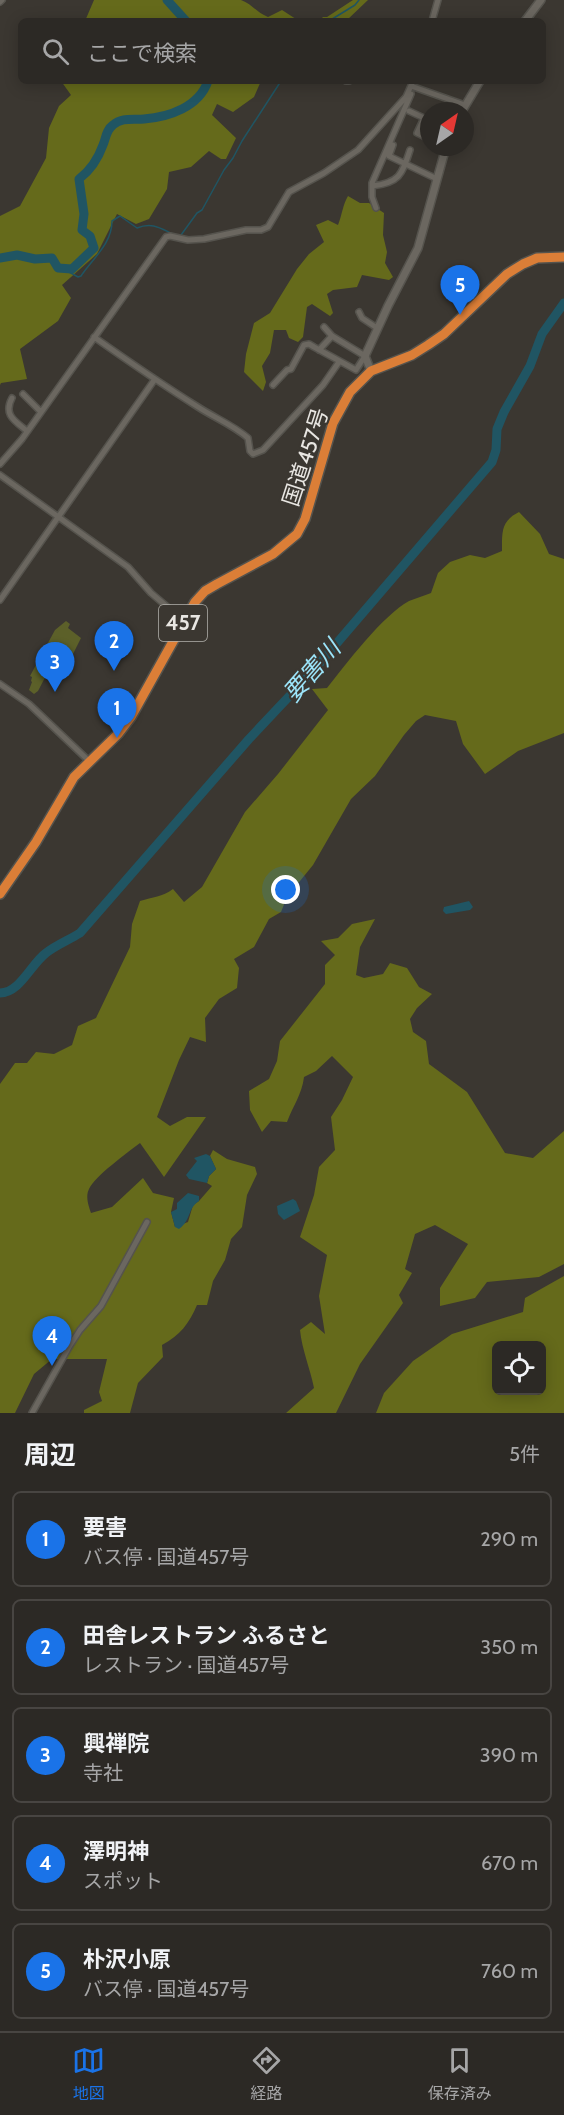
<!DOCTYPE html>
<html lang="ja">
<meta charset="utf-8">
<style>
body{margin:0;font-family:Cabin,"Noto Sans JP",sans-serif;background:#34312d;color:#f1f3f6}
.controls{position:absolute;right:18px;bottom:18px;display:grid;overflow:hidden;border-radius:9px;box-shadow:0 3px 15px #0003}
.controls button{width:54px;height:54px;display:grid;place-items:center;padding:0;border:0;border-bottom:2px solid #484542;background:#2c2925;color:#f1f3f6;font:30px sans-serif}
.compass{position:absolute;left:420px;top:102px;width:54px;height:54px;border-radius:50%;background:#2c2925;box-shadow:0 3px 15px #0003;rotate:34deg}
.you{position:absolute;left:286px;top:890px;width:21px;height:21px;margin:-15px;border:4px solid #fff;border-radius:50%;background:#1a73e8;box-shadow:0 0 0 9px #1a73e833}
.badge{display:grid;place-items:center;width:39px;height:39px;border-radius:50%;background:#1a73e8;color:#fff;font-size:20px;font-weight:700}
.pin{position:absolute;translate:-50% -50px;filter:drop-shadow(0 2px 3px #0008)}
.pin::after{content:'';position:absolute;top:32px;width:21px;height:18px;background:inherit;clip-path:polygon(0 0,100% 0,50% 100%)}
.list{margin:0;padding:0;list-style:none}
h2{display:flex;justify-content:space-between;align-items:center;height:78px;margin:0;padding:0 24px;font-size:26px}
h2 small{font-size:20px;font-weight:400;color:#a6a6a7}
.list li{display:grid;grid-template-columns:39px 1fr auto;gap:18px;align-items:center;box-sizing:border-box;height:96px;margin:0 12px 12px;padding:0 12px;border:2px solid #484542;border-radius:9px}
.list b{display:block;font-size:22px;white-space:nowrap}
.list p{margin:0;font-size:20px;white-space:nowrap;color:#a6a6a7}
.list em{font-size:20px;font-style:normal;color:#a6a6a7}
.icon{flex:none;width:33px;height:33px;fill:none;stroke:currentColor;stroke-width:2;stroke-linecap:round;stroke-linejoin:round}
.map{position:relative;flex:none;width:564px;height:1413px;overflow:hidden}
.search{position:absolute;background:#2c2925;box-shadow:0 3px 15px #0003;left:18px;right:18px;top:18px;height:66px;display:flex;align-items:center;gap:15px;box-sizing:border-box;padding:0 21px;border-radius:9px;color:#a6a6a7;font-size:22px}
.sheet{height:618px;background:#2c2925}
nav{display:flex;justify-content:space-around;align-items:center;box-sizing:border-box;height:84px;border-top:2px solid #484542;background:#2c2925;font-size:16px;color:#a6a6a7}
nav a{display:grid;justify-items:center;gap:3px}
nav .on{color:#1a73e8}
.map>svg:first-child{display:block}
.green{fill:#5c6029}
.forest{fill:#656a1b;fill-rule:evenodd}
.water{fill:#205563}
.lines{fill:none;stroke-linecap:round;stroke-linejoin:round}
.stream{stroke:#205563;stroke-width:1.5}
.river{stroke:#205563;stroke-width:9}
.street-casing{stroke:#55534d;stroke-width:8}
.secondary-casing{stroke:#55534d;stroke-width:10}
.highway-casing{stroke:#55534d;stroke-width:12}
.street{stroke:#6b6760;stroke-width:5}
.secondary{stroke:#6b6760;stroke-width:7}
.highway{stroke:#db7e37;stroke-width:9}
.labels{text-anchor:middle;stroke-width:4.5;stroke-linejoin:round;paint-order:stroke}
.shield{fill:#3b3731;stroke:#b4b2ad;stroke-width:1.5}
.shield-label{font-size:21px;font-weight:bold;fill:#e8e6e2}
.street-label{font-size:22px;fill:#e8e6e2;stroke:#3b3731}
.water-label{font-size:24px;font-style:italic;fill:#9ce5fa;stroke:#3b3731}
</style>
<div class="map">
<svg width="564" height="1413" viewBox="0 0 564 1413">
<rect width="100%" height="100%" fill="#3b3731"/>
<path class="green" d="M66,621L70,624L68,628L81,638L64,672L59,668H50L38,691L34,694L29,690L32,682L31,681L32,677L30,676L55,630Z"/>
<path class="forest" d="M94,0H241C252,4 257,13 268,17L282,10L299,21H85Z
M353,0H368L346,21H319L323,17H327Z
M61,81H261L254,97L233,112L217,104L212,115L236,138L226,159H221L209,151L191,167L169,172L167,189L149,219L136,224L117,214L97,254L62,285L71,298L58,321L20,349L27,379L1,383L0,385V216L20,206L46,158L49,128L59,106L71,95Z
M348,196L360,203H369L384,213L383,235L387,252L385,263L393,277L389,280L362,275L357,287L333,290L327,294L333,313L330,316L312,304L307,307L303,337L298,342L289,338L286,330H274L270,353L262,366L266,382L263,391L244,372L246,354L254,323L270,313L297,269L309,254L324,242L316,225L328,220L338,225C342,215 343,204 348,196Z
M519,512L540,534L549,554L564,559V733L518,751L485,774L463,744L456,721L425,715L416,721L404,735L375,776L351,799L313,865L287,897L281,912L269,919L254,947L234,959L239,968L237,988L219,999L205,1018L206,1042L190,1037L179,1060L157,1117L170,1126L187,1117H206L164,1177L140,1143C127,1153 95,1176 89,1189C85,1197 89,1207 91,1213L112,1207L143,1178L153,1193L174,1198L171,1212L175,1227L188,1222L193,1205L199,1201L212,1186L207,1183L209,1176L216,1169L210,1156L213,1150L227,1159L255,1167L257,1174L247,1195L242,1227L231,1239L225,1260L213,1281L207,1305H197C189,1324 180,1335 162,1345L163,1357L138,1383L130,1413H84V1410L102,1401L99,1392L107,1359H52L34,1374L15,1413H0V1084L15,1063H27L36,1052L54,1054L72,1045L78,1026L96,1018L130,947L132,924L140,901C153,897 162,897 173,889L184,902L202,887L245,812L278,774L328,710L312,689L327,688C346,664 383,615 409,601C416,598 424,596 431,593L438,573L450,562L470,555L485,558L502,551C502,532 501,521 519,512Z
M375,919L360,947L356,975L364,978L383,974L390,963L407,968L419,987L432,994L417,1008L410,1019L413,1032L426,1041L429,1064L467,1092L505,1153L533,1158L564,1131V1264L539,1277L487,1282L475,1298L440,1306V1288L468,1244L435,1225L415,1234L405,1269L412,1273L399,1295L403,1303L360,1364L336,1413H286L314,1388C310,1368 302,1350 300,1330L311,1322L325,1334L319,1296L327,1255L300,1237L314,1195L319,1167L335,1150L331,1117L342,1100L353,1077L332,1056L316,1071L304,1077C302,1094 293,1106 287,1122L271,1121L262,1132L250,1110L249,1091L269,1079L277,1061L280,1041L325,984V965L335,955L321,941L338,938L352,924Z
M564,1276V1413H376L384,1393L413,1361L452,1334L523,1312L525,1298ZM496,1346H542V1390H496Z"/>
<path class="water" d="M469,901L473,907L470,910L446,914L443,911L444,907Z
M206,1154L210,1156L216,1169L209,1176L207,1183L189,1179L186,1175L197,1161L194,1158Z
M188,1193L199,1196V1201C187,1209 192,1219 179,1229L175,1227L171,1212L177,1209V1203Z
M293,1199L296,1201L300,1211L284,1220L278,1214L277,1206Z"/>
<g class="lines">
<path class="stream" d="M329,21L355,5L359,0
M181,235L197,213L202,210L224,170L233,158L242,141L281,81
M62,268L78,277L81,276C93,258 112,244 112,221L120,216L137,228C152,222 160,228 173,234"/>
<path class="river" d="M167,0L186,21
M0,258L17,255L35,259L52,258L58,268L72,269L94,248L90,236L82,230L84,214L79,179C91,170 98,159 103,145C106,138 106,130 113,125C122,117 133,120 144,119C169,117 199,107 208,81
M0,993C20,993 31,964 46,953C56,945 69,940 80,933L249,739L313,671L492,462L496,450L497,429L504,412L530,366L542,334L564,303"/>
<defs>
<path id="street" d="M0,2L2,0
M432,21L438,0
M346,81H349
M411,86L465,105
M409,111L424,118
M429,120L424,118L417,133L429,139
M393,145L389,156L437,179
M372,186C399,183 402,175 410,150
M376,208L372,197V183L411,94
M359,312L362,318L377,328
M94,337C128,361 163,385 198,407C215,418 233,425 248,438L250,451L253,454L263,450L323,385L339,362
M319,350L332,336
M273,385L287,370L291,369L304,345L309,344L314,347L356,370L365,356L332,336L324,327
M23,394L41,412
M12,398C3,415 15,421 27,431
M0,464L22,439L166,237L170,236L188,240L204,239L246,230H261L268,227L289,192L324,173L358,150L406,97L413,81
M0,475L128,567L151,593L184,621
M0,600L155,379
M0,684L29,704L89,761
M32,1413L69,1347L80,1330L101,1306L147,1222"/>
<path id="secondary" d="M525,21L541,0
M462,111L480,81
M371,371L365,356L388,306L418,248L446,147"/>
<path id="highway" d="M0,894L36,842L74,777L118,734L131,717L195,602L205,591L217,584L273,554L297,534L305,519L333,423L350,392L371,371L412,355L428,345L444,334L507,274L523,264L537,258L564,257"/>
</defs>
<use href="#street" class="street-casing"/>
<use href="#secondary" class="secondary-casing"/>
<use href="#highway" class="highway-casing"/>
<use href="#street" class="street"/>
<use href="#secondary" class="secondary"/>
<use href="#highway" class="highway"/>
</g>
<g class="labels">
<rect class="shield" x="159" y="605" width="48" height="36" rx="4.5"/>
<g class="shield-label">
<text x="183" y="630">457</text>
</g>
<g class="street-label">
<text transform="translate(305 457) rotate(-72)" y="8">国道457号</text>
</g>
<g class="water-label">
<text transform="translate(312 671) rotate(-49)" y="8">要害川</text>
</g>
</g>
</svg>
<div class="controls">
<button><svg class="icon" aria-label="locate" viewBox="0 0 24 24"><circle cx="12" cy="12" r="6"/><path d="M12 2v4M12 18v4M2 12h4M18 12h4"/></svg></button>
</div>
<svg class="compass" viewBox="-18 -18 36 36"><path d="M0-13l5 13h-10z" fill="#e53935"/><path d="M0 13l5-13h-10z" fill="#a6a6a7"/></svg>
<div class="you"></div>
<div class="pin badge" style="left:117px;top:738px">1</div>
<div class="pin badge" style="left:114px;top:671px">2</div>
<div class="pin badge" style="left:55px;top:692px">3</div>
<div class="pin badge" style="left:52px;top:1366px">4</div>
<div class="pin badge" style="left:460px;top:315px">5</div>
<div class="search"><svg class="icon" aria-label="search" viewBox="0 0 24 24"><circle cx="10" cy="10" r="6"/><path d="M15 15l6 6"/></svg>ここで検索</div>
</div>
<section class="sheet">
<h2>周辺<small>5件</small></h2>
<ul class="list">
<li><span class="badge">1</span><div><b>要害</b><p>バス停 · 国道457号</p></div><em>290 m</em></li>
<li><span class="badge">2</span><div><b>田舎レストラン ふるさと</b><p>レストラン · 国道457号</p></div><em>350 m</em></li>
<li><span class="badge">3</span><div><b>興禅院</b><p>寺社</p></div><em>390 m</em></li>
<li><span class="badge">4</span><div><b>澤明神</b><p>スポット</p></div><em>670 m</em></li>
<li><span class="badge">5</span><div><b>朴沢小原</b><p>バス停 · 国道457号</p></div><em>760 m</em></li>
</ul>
</section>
<nav>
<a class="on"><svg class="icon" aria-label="map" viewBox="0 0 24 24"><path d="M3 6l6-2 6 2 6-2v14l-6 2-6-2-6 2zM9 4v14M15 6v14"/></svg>地図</a>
<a><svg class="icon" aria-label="directions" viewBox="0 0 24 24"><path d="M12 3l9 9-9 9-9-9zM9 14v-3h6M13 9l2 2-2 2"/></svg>経路</a>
<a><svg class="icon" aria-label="saved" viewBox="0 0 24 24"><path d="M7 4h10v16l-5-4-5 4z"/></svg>保存済み</a>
</nav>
